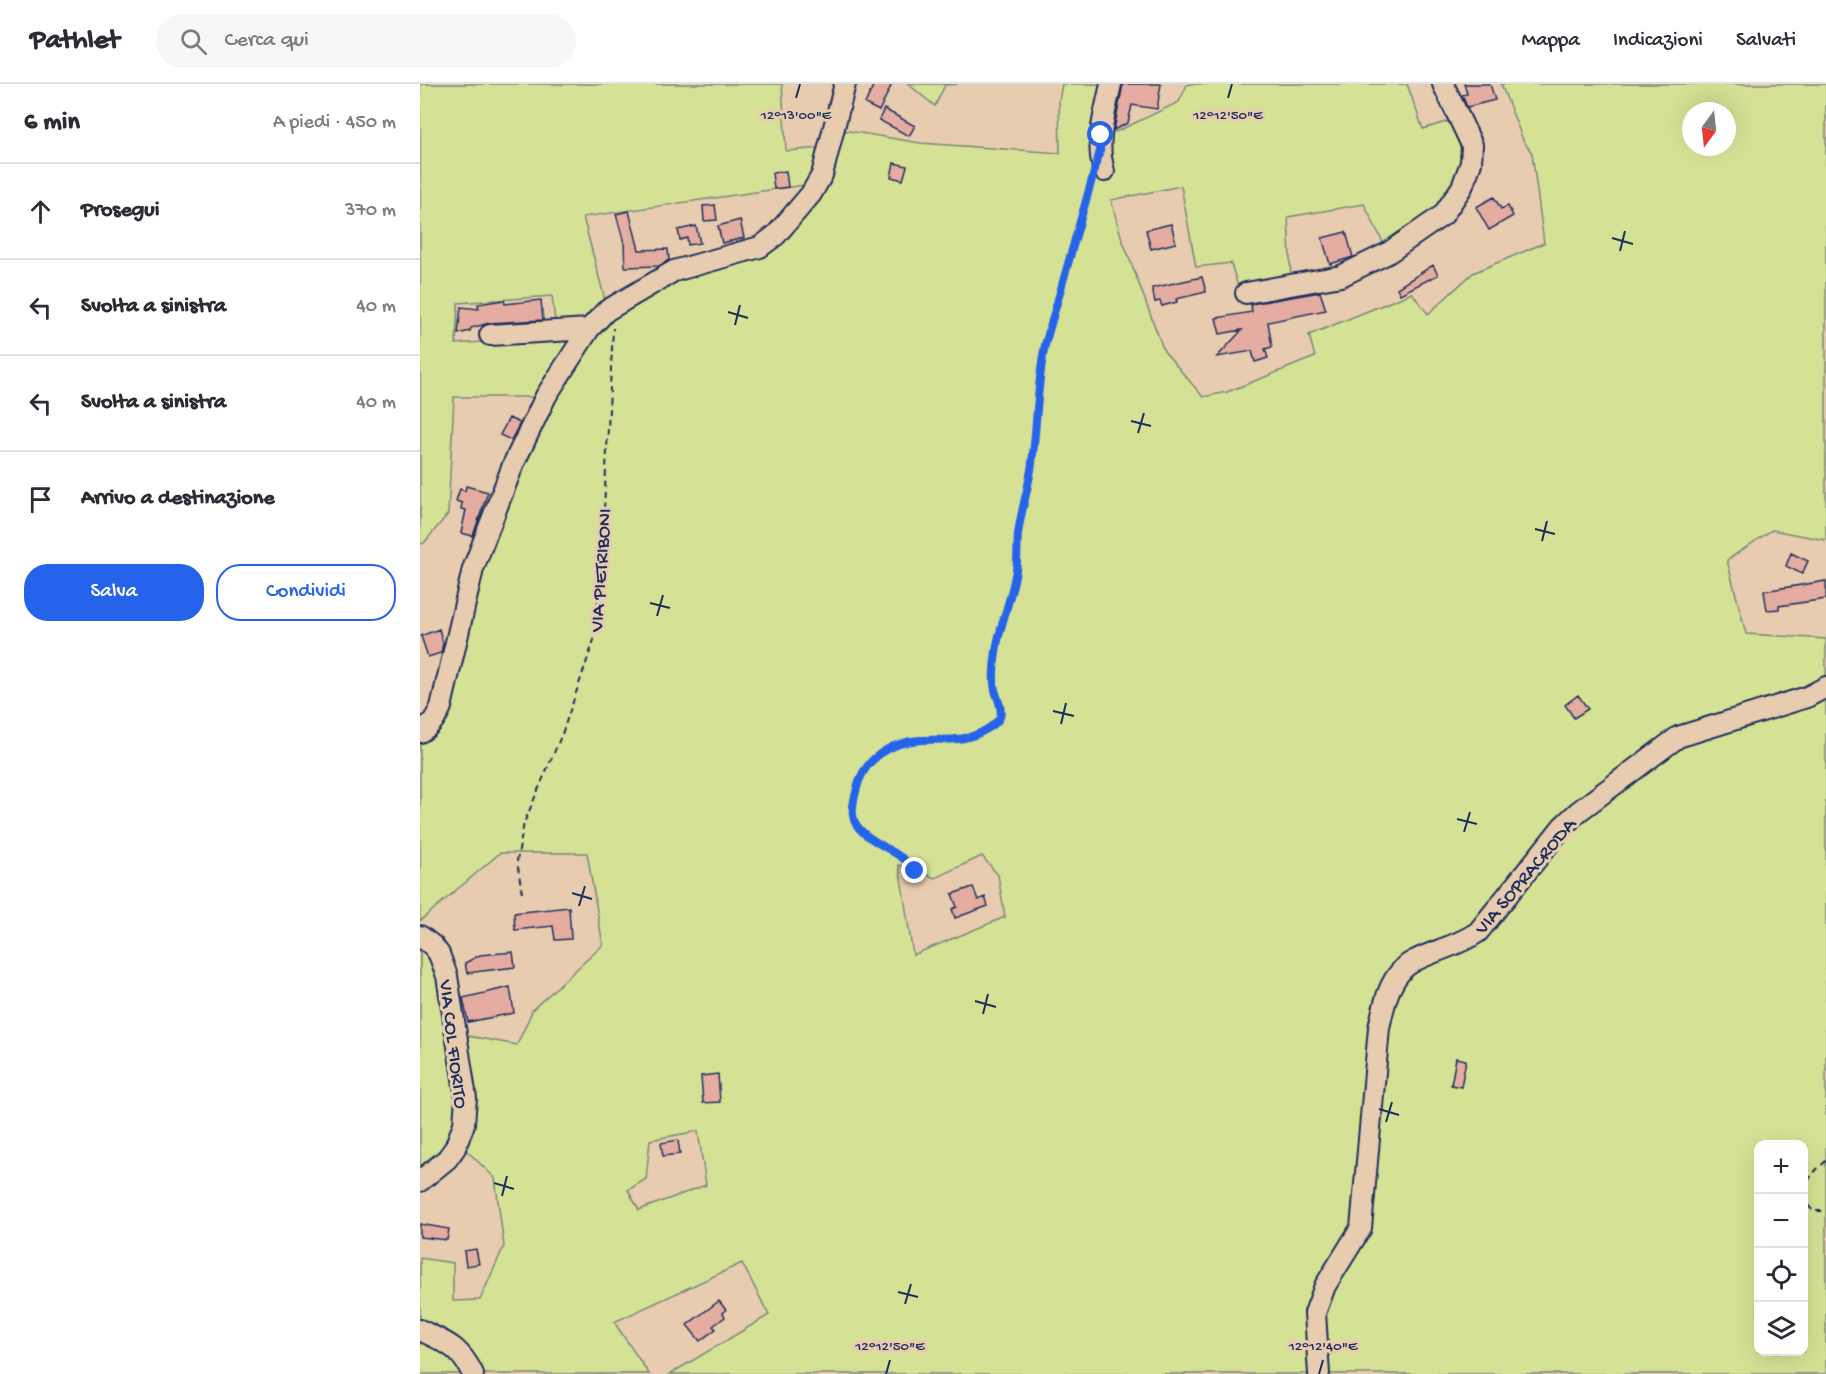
<!DOCTYPE html>
<html lang="it">
<meta charset="utf-8">
<style>
body{margin:0;font-family:"Gochi Hand",sans-serif;background:#f7f7f7;color:#2b2b33}
.controls{position:absolute;right:18px;bottom:18px;display:grid;overflow:hidden;border-radius:12px;box-shadow:0 6px 24px #0002}
.controls button{width:54px;height:54px;display:grid;place-items:center;padding:0;border:0;border-bottom:2px solid #e1e1e2;background:#fff;color:#2b2b33;font:30px sans-serif}
.compass{position:absolute;left:1262px;top:18px;width:54px;height:54px;border-radius:50%;background:#fff;box-shadow:0 6px 24px #0002;rotate:195deg}
.stop{position:absolute;width:18px;height:18px;margin:-14px;border:4px solid #2563eb;border-radius:50%;background:#fff}
.stop.end{background:#2563eb;border-color:#fff;box-shadow:0 2px 6px #0008}
.list{margin:0;padding:0;list-style:none}
h2{display:flex;justify-content:space-between;align-items:center;height:78px;margin:0;padding:0 24px;font-size:26px}
h2 small{font-size:20px;font-weight:400;color:#7c7c81}
.list li{display:grid;grid-template-columns:39px 1fr auto;gap:18px;align-items:center;box-sizing:border-box;height:96px;padding:0 24px;border-top:2px solid #e1e1e2}
.list b{display:block;font-size:22px;white-space:nowrap}
.list em{font-size:20px;font-style:normal;color:#7c7c81}
.actions{display:flex;gap:12px;padding:18px 24px}
.actions a{flex:1;padding:14px 0;border:2px solid #2563eb;border-radius:24px;text-align:center;font-size:21px;color:#2563eb}
.actions .main{background:#2563eb;color:#fff}
.icon{flex:none;width:33px;height:33px;fill:none;stroke:currentColor;stroke-width:2;stroke-linecap:round;stroke-linejoin:round}
.map{position:relative;flex:none;width:1406px;height:1290px;overflow:hidden}
header{display:flex;align-items:center;gap:36px;box-sizing:border-box;height:84px;padding:0 30px;background:#fff;border-bottom:2px solid #e1e1e2}
header strong{font-size:28px}
nav{display:flex;gap:33px;margin-inline-start:auto;font-size:21px}
.search{width:420px;height:54px;background:#f7f7f7;display:flex;align-items:center;gap:15px;box-sizing:border-box;padding:0 21px;border-radius:33px;color:#7c7c81;font-size:22px}
main{display:flex}
aside{flex:1;background:#fff}
.map>svg:first-child{display:block}
.green{fill:#d5e295;stroke:#78887a;stroke-width:1.5;fill-rule:evenodd}
.building{fill:#e5aca1;stroke:#1b2f5e;stroke-width:1.5}
.lines{fill:none;stroke-linecap:round;stroke-linejoin:round}
.minor-casing{stroke:#1b2f5e;stroke-width:24}
.path{stroke:#1b2f5e;stroke-width:2;stroke-dasharray:6 4.5;stroke-linecap:butt}
.minor{stroke:#e8ccaf;stroke-width:20}
.route{stroke:#2563eb;stroke-width:8}
.ticks{fill:none;stroke:#1b2f5e;stroke-width:2}
.labels{text-anchor:middle;stroke-width:6;stroke-linejoin:round;paint-order:stroke}
.street-label{font-size:20px;fill:#1b2f5e;stroke:#e8ccaf}
.ticks-label{font-size:15px;text-anchor:middle;fill:#1b2f5e;stroke:#e8ccaf;stroke-width:6;stroke-linejoin:round;paint-order:stroke}
</style>
<header>
<strong>Pathlet</strong>
<div class="search"><svg class="icon" aria-label="search" viewBox="0 0 24 24"><circle cx="10" cy="10" r="6"/><path d="M15 15l6 6"/></svg>Cerca qui</div>
<nav><a>Mappa</a><a>Indicazioni</a><a>Salvati</a></nav>
</header>
<main>
<aside>
<h2>6 min<small>A piedi · 450 m</small></h2>
<ul class="list">
<li><svg class="icon" aria-label="ahead" viewBox="0 0 24 24"><path d="M12 20V5M6 11l6-6 6 6"/></svg><div><b>Prosegui</b></div><em>370 m</em></li>
<li><svg class="icon" aria-label="left" viewBox="0 0 24 24"><path d="M17 20v-9H6M10 6l-5 5 5 5"/></svg><div><b>Svolta a sinistra</b></div><em>40 m</em></li>
<li><svg class="icon" aria-label="left" viewBox="0 0 24 24"><path d="M17 20v-9H6M10 6l-5 5 5 5"/></svg><div><b>Svolta a sinistra</b></div><em>40 m</em></li>
<li><svg class="icon" aria-label="arrive" viewBox="0 0 24 24"><path d="M6 21V4h12l-3 4 3 4H6"/></svg><div><b>Arrivo a destinazione</b></div></li>
</ul>
<div class="actions"><a class="main">Salva</a><a>Condividi</a></div>
</aside>
<div class="map">
<svg width="1406" height="1290" viewBox="0 0 1406 1290">
<rect width="100%" height="100%" fill="#e8ccaf"/>
<filter id="ink" filterUnits="userSpaceOnUse"><feTurbulence type="fractalNoise" baseFrequency=".0167" numOctaves="2"/><feDisplacementMap in="SourceGraphic" scale="12" xChannelSelector="R" yChannelSelector="G"/><feConvolveMatrix kernelMatrix="1 2 1 2 8 2 1 2 1" color-interpolation-filters="sRGB"/></filter>
<g filter="url(#ink)">
<path class="green" d="M0,0H362L366,67L414,63L417,45L500,59L640,69L639,17L642,0H693L684,44L696,48L759,18L767,1L771,0H987L1003,45L1036,35L1048,66L1041,113L971,174L944,120L868,133L871,195L818,203L811,179L776,183L761,102L691,116L701,152L744,267L783,313L807,308L895,273L889,251L992,209L1008,230L1053,189L1124,159L1112,69L1103,56L1081,0H1406V456L1352,446L1307,476L1326,550L1406,555V1290H250L349,1231L322,1179L194,1238L229,1290H0V1174L33,1179V1217L60,1216L84,1162L75,1094L42,1062L0,1094V846L43,951L97,961L113,925L183,861L167,769H80L0,837V652L14,644L60,476L130,313H34L28,430L4,459L0,460ZM1271,27H1307V63H1271ZM391,100L331,171L186,220L163,133ZM132,212L137,252L36,260L38,219ZM562,772L578,791L585,833L493,871L479,781L515,794ZM278,1047L286,1101L219,1126L208,1106L226,1095L230,1056ZM1338,1060H1384V1268H1338Z
M488,0H538L525,1L515,22Z"/>
<path class="building" d="M454,0H472L459,27L445,20Z
M703,0H741L737,25L712,21L708,39L694,46Z
M1044,0H1070L1075,16L1047,23L1042,11L1047,10Z
M464,25L495,42L489,52L459,36Z
M474,79L487,82L483,96L471,93Z
M366,87L368,103L354,105L352,89Z
M1074,113L1081,125L1088,122L1093,132L1069,146L1056,123Z
M295,121L297,136L284,137L283,122Z
M209,127L219,166L248,165L249,176L239,182L205,183L204,159L196,130Z
M320,136L324,154L302,159L298,142Z
M751,140L756,159L731,165L726,146Z
M276,142L280,159L268,161L267,154L260,156L258,146Z
M926,148L933,173L910,180L902,154Z
M1013,181L1018,191L980,210L977,204Z
M782,193L786,208L756,215L757,218L742,222L740,217L735,218L732,204Z
M900,208L906,226L848,238L852,263L845,265L848,274L835,278L832,267L797,273L822,246L800,250L796,234L832,228L831,220Z
M84,216L85,220L121,216L123,236L69,239L51,244L50,247L38,250L41,223L59,225L58,220Z
M89,334L100,339L91,356L80,351Z
M46,402L68,408L53,452L41,449L46,426L41,425L42,419L36,417L40,405L45,407Z
M1371,469L1388,477L1382,490L1366,482Z
M1406,497V515L1359,522V525L1347,526L1344,507Z
M19,545L23,559L21,569L8,573L1,552Z
M1158,611L1168,625L1154,634L1145,621Z
M553,803L558,816L565,813L568,822L535,834L532,825L537,823L532,810Z
M149,823L151,855L135,856L133,842L95,846L94,829Z
M93,868L95,883L47,889L45,879L60,871Z
M90,903L94,929L48,938L43,914Z
M1036,974L1046,976L1041,1003L1031,1001Z
M298,990L300,1018L283,1019L281,992Z
M258,1056L260,1070L243,1072L241,1059Z
M0,1140L29,1145L27,1156L0,1153Z
M56,1165L59,1180L46,1182L44,1167Z
M299,1217L306,1226L303,1229L305,1233L293,1242L296,1245L280,1257L267,1241Z"/>
<g class="lines">
<defs>
<path id="minor" d="M684,87C675,58 685,29 691,0
M826,209L921,192L968,169L1023,131L1042,103L1051,79L1052,61L1023,0
M70,251L169,245
M0,648C11,642 16,634 21,623L53,485L93,381L126,312L169,245L186,227L254,187L340,163L356,151L391,110L402,91L425,0
M0,852L13,862L19,870L27,892L46,1014L44,1040L35,1064L27,1075L0,1097
M0,1246C27,1259 39,1262 53,1290
M899,1290L895,1229L905,1202L941,1144L959,944C964,920 970,889 994,877C1015,866 1038,862 1058,848L1143,742L1159,727L1258,653L1387,613L1406,603"/>
</defs>
<use href="#minor" class="minor-casing"/>
<path class="path" d="M495,787L486,776L444,750L435,738L433,731L436,706L441,689L452,675L467,664L484,658L500,656L533,657L556,652L572,642L580,632V623L574,603L575,583L578,560L596,485L598,451L612,382L621,282L625,261L671,96
M102,809L97,777L104,739L142,650L174,556L181,486L193,244
M1406,1077C1390,1090 1375,1109 1393,1127H1406"/>
<use href="#minor" class="minor"/>
</g>
</g>
<g class="lines" filter="url(#ink)">
<path class="route" d="M495,787C492,783 489,780 486,777C472,764 434,752 433,731C432,724 434,715 436,708C442,676 469,658 501,656C525,655 545,659 567,645C571,643 578,638 580,633C583,625 577,614 575,606C572,593 575,575 577,561C582,536 592,512 596,486C598,474 597,462 598,450C601,426 609,403 612,379C617,340 617,300 625,261L680,67L681,51"/>
</g>
<path class="ticks" d="M376,14L380,0M808,14L812,0M1192,154L1213,160M1200,167L1205,147M308,228L328,234M315,241L320,221M711,337L731,342M718,349L724,329M1115,445L1135,450M1122,457L1127,437M230,519L250,524M237,532L243,511M633,627L654,632M641,640L646,619M1037,735L1057,740M1044,748L1050,728M152,809L172,815M159,822L165,802M555,917L576,923M563,930L568,910M959,1025L979,1031M966,1038L972,1018M74,1099L94,1105M82,1112L87,1092M478,1208L498,1213M485,1220L491,1200M466,1290L470,1276M899,1290L903,1276"/>
<g class="labels">
<g class="street-label">
<text transform="translate(179 486) rotate(-86)" y="7">VIA PIETRIBONI</text>
<text transform="translate(1104 791) rotate(-50)" y="7">VIA SOPRACRODA</text>
<text transform="translate(35 960) rotate(83)" y="7">VIA COL FIORITO</text>
</g>
</g>
<g class="ticks-label">
<text x="376" y="35">12°13'00"E</text>
<text x="808" y="35">12°12'50"E</text>
<text x="470" y="1266">12°12'50"E</text>
<text x="903" y="1266">12°12'40"E</text>
</g>
</svg>
<div class="controls">
<button>+</button>
<button>−</button>
<button><svg class="icon" aria-label="locate" viewBox="0 0 24 24"><circle cx="12" cy="12" r="6"/><path d="M12 2v4M12 18v4M2 12h4M18 12h4"/></svg></button>
<button><svg class="icon" aria-label="layers" viewBox="0 0 24 24"><path d="M12 4l9 5-9 5-9-5zM3 14l9 5 9-5"/></svg></button>
</div>
<svg class="compass" viewBox="-18 -18 36 36"><path d="M0-13l5 13h-10z" fill="#e53935"/><path d="M0 13l5-13h-10z" fill="#7c7c81"/></svg>
<div class="stop" style="left:681px;top:51px"></div>
<div class="stop end" style="left:495px;top:787px"></div>
</div>
</main>
